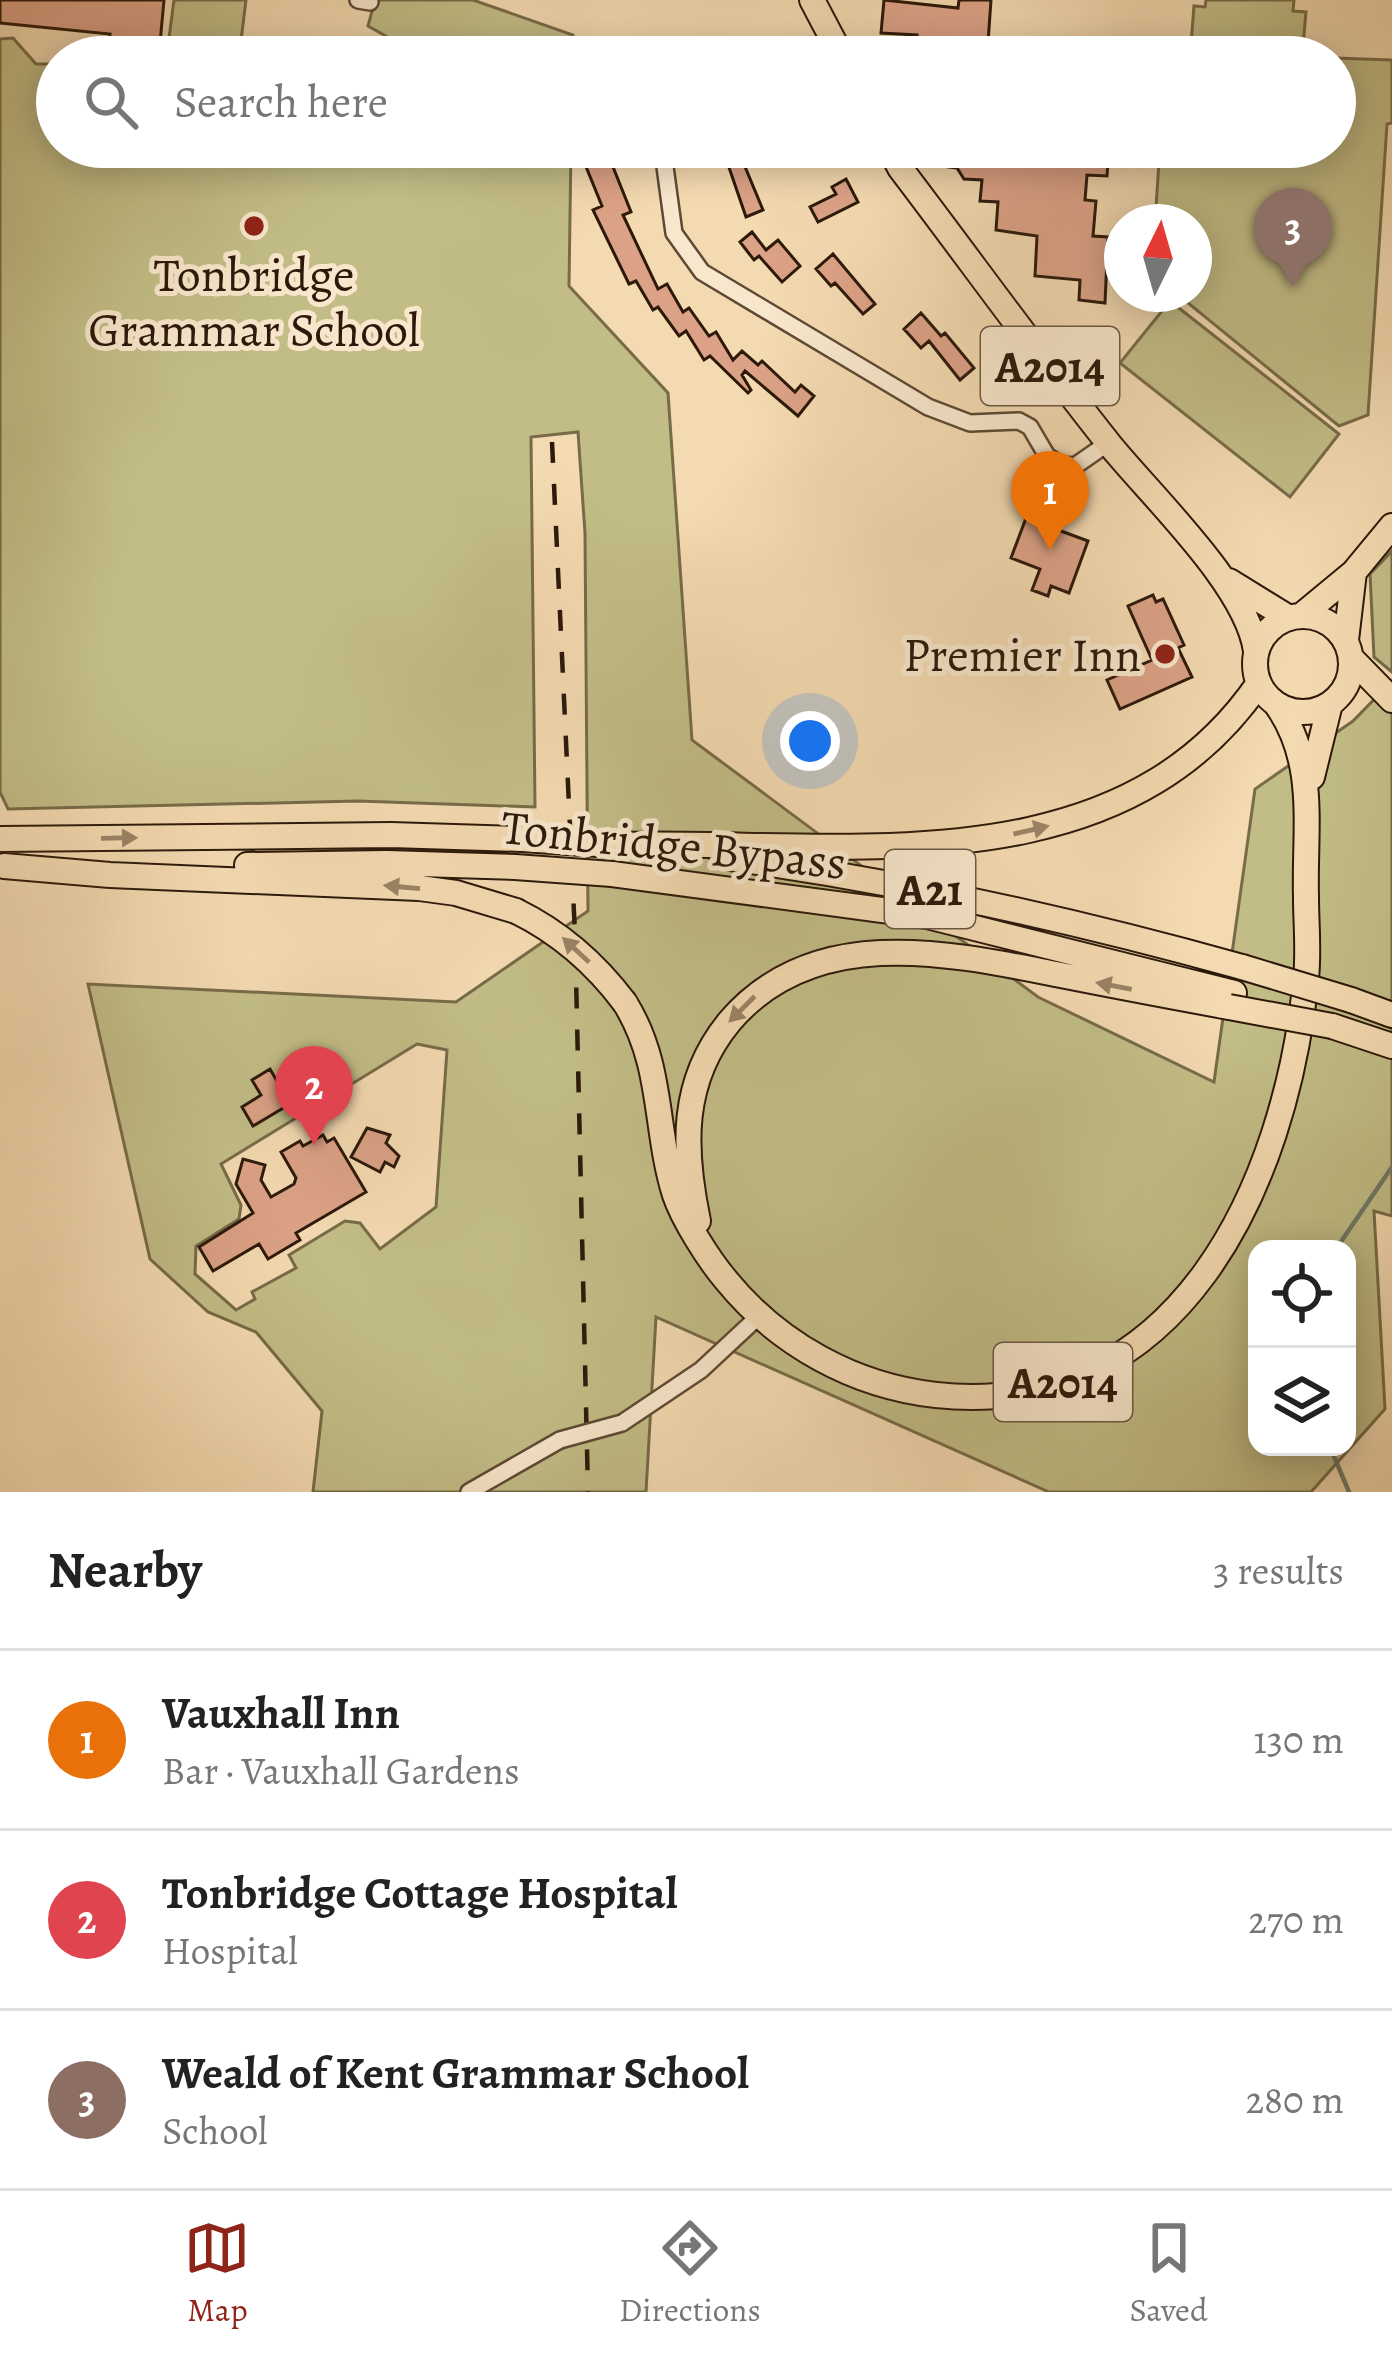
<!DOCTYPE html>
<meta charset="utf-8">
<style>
body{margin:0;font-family:Alegreya,serif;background:#f2f2f2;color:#222}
.controls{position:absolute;right:36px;bottom:36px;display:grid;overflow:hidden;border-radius:24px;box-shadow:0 6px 30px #0003}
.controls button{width:108px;height:108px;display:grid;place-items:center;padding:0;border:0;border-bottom:3px solid #e0e0e0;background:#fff;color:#222;font:60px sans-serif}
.compass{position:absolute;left:1104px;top:204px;width:108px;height:108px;border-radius:50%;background:#fff;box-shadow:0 6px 30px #0003;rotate:5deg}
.you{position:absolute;left:810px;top:741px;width:42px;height:42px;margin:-30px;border:9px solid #fff;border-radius:50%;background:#1a73e8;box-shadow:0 0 0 18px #1a73e833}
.badge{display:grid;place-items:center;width:78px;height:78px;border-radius:50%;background:#8f2418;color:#fff;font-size:39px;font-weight:700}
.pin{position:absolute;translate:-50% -99px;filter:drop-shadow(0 3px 6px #0008)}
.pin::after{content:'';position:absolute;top:63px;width:42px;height:36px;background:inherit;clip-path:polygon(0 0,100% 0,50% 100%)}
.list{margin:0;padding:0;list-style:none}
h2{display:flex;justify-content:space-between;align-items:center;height:156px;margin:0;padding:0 48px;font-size:51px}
h2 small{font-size:39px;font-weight:400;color:#767676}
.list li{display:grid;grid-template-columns:78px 1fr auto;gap:36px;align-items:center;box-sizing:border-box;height:180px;padding:0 48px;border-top:3px solid #e0e0e0}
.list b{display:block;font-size:45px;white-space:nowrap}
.list p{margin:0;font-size:39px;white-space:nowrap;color:#767676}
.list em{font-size:39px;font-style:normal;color:#767676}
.icon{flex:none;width:66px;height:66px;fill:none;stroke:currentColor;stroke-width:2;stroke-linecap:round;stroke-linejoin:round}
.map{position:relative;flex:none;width:1392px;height:1492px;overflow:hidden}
.search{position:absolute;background:#fff;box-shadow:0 6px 30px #0003;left:36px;right:36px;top:36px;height:132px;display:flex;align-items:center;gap:30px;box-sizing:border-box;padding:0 42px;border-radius:66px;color:#767676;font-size:45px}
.sheet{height:696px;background:#fff}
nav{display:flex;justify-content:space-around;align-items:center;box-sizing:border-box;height:168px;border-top:3px solid #e0e0e0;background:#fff;font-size:33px;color:#767676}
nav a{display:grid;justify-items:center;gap:6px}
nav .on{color:#8f2418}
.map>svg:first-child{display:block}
.green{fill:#c2bd87;stroke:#776b48;stroke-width:3;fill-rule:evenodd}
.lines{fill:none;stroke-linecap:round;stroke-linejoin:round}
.stream{stroke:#6f7a69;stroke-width:4.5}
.building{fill:#dca287;stroke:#2c190a;stroke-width:3}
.minor-casing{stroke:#5e4934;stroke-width:20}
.primary-casing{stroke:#2c190a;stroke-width:28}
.trunk-casing{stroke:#2c190a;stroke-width:28}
.minor{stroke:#f8e7cc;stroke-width:15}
.primary{stroke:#f4dab1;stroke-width:24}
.trunk{stroke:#f4dab1;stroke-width:24}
.rail{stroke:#2c190a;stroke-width:4.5;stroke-dasharray:21 21;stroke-linecap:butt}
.minor-bridge-casing{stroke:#5e4934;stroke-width:20;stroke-linecap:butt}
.trunk-bridge-casing{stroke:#2c190a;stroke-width:28;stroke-linecap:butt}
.minor-bridge{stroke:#f8e7cc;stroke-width:15}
.trunk-bridge{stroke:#f4dab1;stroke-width:24}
.oneway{fill:#9a8366}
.poi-dot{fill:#8f2418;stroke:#f8e7cc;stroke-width:4.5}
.labels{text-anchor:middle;stroke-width:10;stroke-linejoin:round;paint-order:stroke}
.shield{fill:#f8e7cc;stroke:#695744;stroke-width:3}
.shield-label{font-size:45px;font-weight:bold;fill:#2c190a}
.poi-label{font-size:48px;fill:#2c190a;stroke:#f8e7cc}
.street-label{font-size:48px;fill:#2c190a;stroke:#f8e7cc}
</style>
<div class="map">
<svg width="1392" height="1492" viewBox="0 0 1392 1492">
<rect width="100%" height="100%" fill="#f4dab1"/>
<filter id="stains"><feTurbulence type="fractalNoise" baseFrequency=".00167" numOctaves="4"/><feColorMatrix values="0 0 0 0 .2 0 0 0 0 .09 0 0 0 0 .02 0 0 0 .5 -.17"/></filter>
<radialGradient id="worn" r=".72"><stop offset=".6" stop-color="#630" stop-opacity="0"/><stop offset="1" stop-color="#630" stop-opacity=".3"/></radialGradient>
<path class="green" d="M174,0H246L239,57L167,53Z
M375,0H473L573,35V57H423L368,26Z
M1206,0H1294L1293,11L1306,12L1302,57H1190L1194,6L1205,7Z
M13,38L36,64H51L57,59V147H571L569,286L668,393L692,740L1038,997L1214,1082L1255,789L1353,721L1392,681V1216L1374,1211L1385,1409L1311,1492H1049L656,1317L646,1492H313L322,1411L256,1332L208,1312L150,1259L88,984L456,1002L588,911L585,533L578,432L531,437L535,807L358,801L8,809L0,792V39ZM417,1044L447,1050L436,1207L380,1249L360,1223L345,1221L289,1255L296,1268L252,1292L255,1299L236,1310L195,1274L196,1246L239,1219L241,1205L221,1164ZM1257,1249H1347V1447H1257Z
M1335,58L1392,60V123L1387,124L1368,415L1339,426L1177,294H1194V222H1155L1160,147H1335Z
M1170,301L1339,434L1290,497L1120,363Z
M1392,551V672L1374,657L1370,574Z"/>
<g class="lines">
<path class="stream" d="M1336,1249L1392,1167
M1330,1447L1349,1492"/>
</g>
<path class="building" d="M0,0H164L159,54L108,49L110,34L0,23Z
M884,0L958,8L959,0H991L987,57H915L917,35L881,33Z
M578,147H605L631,212L623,215L658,289L667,284L683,312L689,308L709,336L716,332L733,360L742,351L758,365L762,361L795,392L801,385L814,396L798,416L745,371L742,375L751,390L748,393L710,356L704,360L686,331L679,336L658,307L653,310L636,281L629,284L593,210L602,206Z
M722,147H765L741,157L763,210L746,217Z
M949,147H997V152L1056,157L1057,147H1109L1107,176L1087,175L1085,200L1096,201L1093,236L1108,237L1105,303L1079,300L1080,280L1035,276L1037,236L996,230L998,202L980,201L982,180L964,179L957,168L948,167Z
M846,179L858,202L818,222L810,207L836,194L832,187Z
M752,232L766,250L778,240L800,266L782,282L759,256L754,260L740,242Z
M833,254L875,304L863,314L835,283L831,286L816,269Z
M921,313L941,336L945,333L974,368L960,380L929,341L921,348L904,329Z
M1026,518L1088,541L1069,593L1051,586L1048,596L1032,590L1040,569L1011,558Z
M1153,595L1156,602L1163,599L1184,645L1178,648L1192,677L1120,709L1107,680L1152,660L1128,606Z
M270,1069L290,1104L253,1126L242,1107L261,1095L252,1080Z
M367,1128L390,1135L386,1143L399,1156L394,1167L385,1162L380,1172L351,1157Z
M323,1135L327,1142L334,1138L366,1192L296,1233L300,1240L268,1259L259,1244L213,1271L199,1247L253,1213L236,1184L243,1159L265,1165L261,1180L271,1197L294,1184L296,1178L281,1152L300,1141L303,1146Z"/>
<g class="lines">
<defs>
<path id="minor" d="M358,0L370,2
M682,147L663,152L674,233L702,272L928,407L970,423L1019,421L1030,427L1047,456L1061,465L1075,466L1108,443
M622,1423L701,1370L759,1316
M469,1492L560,1440"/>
<path id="primary" d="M812,0L842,57
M889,147L900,168C970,260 1038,355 1110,445C1153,498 1247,586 1256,651
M1229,581L1289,618"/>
<path id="trunk" d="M1302,615L1354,572L1392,526
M1255 664a48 48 0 1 1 96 0a48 48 0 1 1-96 0Z
M1346,640L1354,572
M1351,658L1392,700
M1312,777L1330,704
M0,839L391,835L522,839
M621,845C838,839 1116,892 1259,683
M722,857C899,881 1070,919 1242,967
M247,865L387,863L515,867
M4,866L110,875L419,888L456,893L516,911
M612,874L927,916L1234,993
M1351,1000L1392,1015
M625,1003C664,1066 654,1128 675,1195C683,1219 709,1260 726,1280C778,1344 854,1386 936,1395C1180,1421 1286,1183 1306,978C1309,951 1306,924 1306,897C1304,829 1318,762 1276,704
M1332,1026L1392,1046
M698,1221C683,1149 680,1081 730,1021C816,921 954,954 1066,976C1121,987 1175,997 1229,1007"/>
</defs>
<use href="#minor" class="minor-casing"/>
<use href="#primary" class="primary-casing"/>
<use href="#trunk" class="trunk-casing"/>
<use href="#minor" class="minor"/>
<use href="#primary" class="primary"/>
<use href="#trunk" class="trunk"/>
<path class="rail" d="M552,442L575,934L588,1492"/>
<defs>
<path id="minor-bridge" d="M560,1440L622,1423"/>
<path id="trunk-bridge" d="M522,839L612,845
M515,867L612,874
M516,911C561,933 595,963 625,1003
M1242,967L1351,1000
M1229,1007L1332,1026"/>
</defs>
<use href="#minor-bridge" class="minor-bridge-casing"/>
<use href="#trunk-bridge" class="trunk-bridge-casing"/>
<use href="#minor-bridge" class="minor-bridge"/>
<use href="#trunk-bridge" class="trunk-bridge"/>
</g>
<defs><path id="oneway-solid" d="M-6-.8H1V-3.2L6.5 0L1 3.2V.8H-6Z" transform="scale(3)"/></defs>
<g class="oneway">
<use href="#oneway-solid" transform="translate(1031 830) rotate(-13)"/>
<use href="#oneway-solid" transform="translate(119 838) rotate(-1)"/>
<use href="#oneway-solid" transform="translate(402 887) rotate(-175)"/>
<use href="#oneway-solid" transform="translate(576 950) rotate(-137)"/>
<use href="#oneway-solid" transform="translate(1114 986) rotate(-169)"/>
<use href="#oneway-solid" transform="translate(742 1009) rotate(135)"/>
</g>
<g class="poi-dot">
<circle cx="254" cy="226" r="12"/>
<circle cx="1165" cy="654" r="12"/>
</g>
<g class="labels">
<g class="shield">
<rect x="981" y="327" width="138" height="78" rx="9"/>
<rect x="885" y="850" width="90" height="78" rx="9"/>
<rect x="994" y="1343" width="138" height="78" rx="9"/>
</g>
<g class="shield-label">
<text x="1050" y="382">A2014</text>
<text x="930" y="905">A21</text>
<text x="1063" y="1398">A2014</text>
</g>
<g class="poi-label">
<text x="254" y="291">Tonbridge<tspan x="254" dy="55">Grammar School</tspan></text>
<text x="1141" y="671" text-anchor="end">Premier Inn</text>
</g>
<g class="street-label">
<text transform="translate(674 844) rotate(6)" y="17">Tonbridge Bypass</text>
</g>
</g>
<rect width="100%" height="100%" filter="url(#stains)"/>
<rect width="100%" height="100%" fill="url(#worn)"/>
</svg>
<div class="controls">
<button><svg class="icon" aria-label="locate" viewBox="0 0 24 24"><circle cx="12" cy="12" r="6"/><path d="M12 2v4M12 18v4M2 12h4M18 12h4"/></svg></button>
<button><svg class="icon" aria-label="layers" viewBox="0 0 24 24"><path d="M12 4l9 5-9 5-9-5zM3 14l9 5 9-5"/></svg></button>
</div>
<svg class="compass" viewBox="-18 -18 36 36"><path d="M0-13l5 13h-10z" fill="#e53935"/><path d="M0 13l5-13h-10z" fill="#767676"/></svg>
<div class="you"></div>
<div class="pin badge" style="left:1050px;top:550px;background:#e8710a">1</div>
<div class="pin badge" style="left:314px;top:1145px;background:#e0444e">2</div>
<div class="pin badge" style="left:1293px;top:287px;background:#8d6e63">3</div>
<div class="search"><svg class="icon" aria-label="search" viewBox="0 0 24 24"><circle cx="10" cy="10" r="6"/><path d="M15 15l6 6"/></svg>Search here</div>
</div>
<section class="sheet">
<h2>Nearby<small>3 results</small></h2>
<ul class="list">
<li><span class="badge" style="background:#e8710a">1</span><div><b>Vauxhall Inn</b><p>Bar · Vauxhall Gardens</p></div><em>130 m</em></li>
<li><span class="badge" style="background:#e0444e">2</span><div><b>Tonbridge Cottage Hospital</b><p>Hospital</p></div><em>270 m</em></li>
<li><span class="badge" style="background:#8d6e63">3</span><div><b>Weald of Kent Grammar School</b><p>School</p></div><em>280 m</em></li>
</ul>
</section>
<nav>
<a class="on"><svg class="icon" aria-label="map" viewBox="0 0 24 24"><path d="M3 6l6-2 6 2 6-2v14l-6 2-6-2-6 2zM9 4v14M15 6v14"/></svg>Map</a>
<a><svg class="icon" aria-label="directions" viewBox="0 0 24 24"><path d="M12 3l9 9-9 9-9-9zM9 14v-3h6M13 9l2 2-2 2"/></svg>Directions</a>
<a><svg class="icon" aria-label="saved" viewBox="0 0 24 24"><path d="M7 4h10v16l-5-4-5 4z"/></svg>Saved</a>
</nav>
